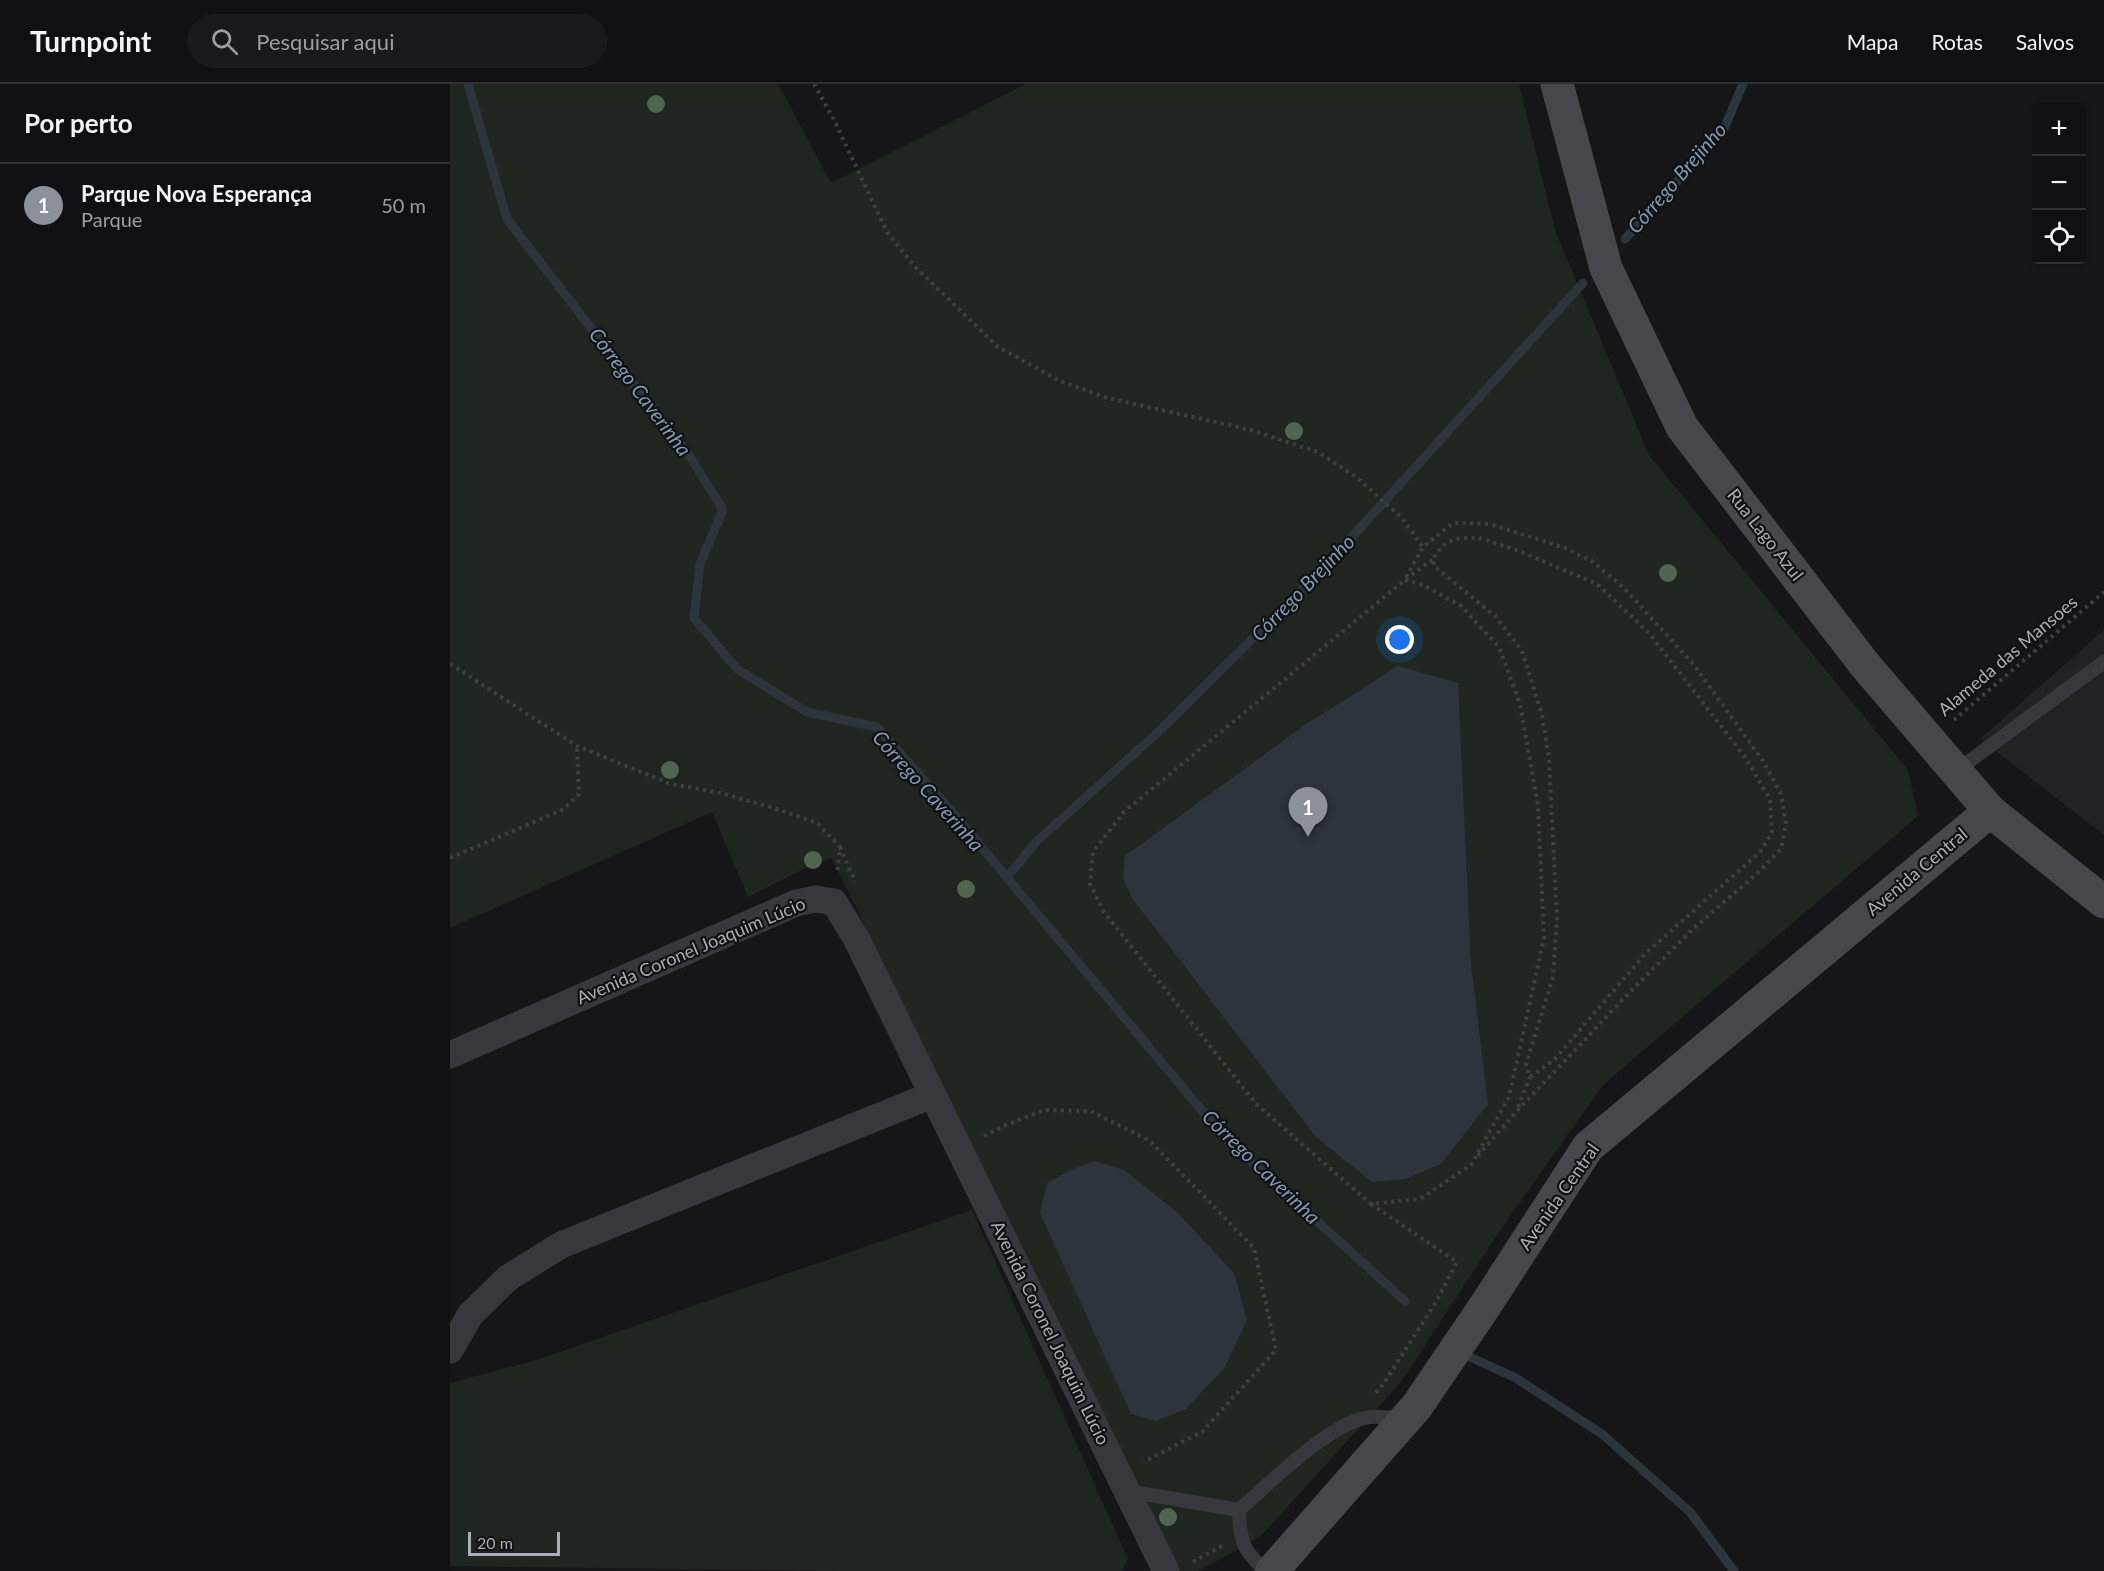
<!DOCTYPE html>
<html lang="pt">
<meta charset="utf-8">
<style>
body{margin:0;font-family:Lato,sans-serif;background:#19191b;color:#f1f3f6}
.controls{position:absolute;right:18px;top:18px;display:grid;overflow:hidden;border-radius:6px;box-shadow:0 3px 9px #0003}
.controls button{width:54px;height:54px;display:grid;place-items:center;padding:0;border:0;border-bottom:2px solid #303032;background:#101012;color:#f1f3f6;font:30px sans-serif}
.scale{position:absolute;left:18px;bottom:15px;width:92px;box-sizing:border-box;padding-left:6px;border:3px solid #a8adb8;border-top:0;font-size:16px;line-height:21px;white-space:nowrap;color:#a8adb8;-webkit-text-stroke:4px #111113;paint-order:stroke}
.you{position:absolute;left:950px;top:556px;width:21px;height:21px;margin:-15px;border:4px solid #fff;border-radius:50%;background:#1a73e8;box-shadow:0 0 0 9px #1a73e833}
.badge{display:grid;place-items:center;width:39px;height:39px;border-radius:50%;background:#8c9099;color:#fff;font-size:20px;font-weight:700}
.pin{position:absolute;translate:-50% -50px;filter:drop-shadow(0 2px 3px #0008)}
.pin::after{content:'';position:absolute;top:32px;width:21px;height:18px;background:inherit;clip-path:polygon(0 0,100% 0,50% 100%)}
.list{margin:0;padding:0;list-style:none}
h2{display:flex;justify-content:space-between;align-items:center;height:78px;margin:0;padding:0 24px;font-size:26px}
h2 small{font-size:20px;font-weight:400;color:#9c9d9f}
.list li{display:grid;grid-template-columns:39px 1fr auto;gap:18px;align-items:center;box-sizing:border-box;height:84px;padding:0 24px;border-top:2px solid #303032}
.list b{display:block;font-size:22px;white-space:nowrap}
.list p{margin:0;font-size:20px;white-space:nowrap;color:#9c9d9f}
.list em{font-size:20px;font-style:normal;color:#9c9d9f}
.icon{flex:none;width:33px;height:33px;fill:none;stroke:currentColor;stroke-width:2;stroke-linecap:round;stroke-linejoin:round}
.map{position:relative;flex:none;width:1654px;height:1487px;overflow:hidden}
header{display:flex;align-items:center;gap:36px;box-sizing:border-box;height:84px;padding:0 30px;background:#101012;border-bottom:2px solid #303032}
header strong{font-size:28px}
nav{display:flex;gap:33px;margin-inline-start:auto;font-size:21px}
.search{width:420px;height:54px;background:#19191b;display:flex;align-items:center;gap:15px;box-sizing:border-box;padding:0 21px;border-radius:33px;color:#9c9d9f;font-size:22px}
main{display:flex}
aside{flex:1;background:#101012}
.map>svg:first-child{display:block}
.built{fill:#222225}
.green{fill:#1e261f}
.water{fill:#2c353c}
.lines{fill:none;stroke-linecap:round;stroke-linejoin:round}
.stream{stroke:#2c353c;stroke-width:9}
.path{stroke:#3d3f44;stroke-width:4;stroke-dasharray:3 4.5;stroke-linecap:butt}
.lane{stroke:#37383d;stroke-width:14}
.street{stroke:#37383d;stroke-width:27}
.secondary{stroke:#45474d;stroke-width:33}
.tree{fill:#506452}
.labels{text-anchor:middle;stroke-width:4.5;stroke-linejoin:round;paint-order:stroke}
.street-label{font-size:18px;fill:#a8adb8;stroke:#111113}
.water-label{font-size:20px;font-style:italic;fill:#7f9bb3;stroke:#111113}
</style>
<header>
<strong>Turnpoint</strong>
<div class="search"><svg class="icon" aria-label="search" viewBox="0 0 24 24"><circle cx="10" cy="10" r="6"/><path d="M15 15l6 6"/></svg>Pesquisar aqui</div>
<nav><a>Mapa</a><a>Rotas</a><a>Salvos</a></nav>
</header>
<main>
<aside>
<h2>Por perto<small></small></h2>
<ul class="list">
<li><span class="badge">1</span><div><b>Parque Nova Esperança</b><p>Parque</p></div><em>50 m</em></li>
</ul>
</aside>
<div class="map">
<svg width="1654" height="1487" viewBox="0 0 1654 1487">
<rect width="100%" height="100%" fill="#161618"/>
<path class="built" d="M1654,546V751L1530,655Z"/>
<path class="green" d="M0,0H328L381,99L576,0H1069L1105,146L1199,371L1458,686L1468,732L1153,1001L1053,1142L951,1298L810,1453L749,1487H723L404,819L381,774L354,785L298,813L262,728L0,844Z
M522,1126L678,1475L672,1487H395L0,1482V1299L83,1277Z"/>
<path class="water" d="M948,582L1008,599L1021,880L1038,1020L991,1080L955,1095L922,1098L866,1053L682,814L673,794L675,772L855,641Z
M645,1077L674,1086L728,1129L784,1189L797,1236L775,1283L736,1325L706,1337L681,1330L590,1129L597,1099L623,1085Z"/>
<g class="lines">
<path class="stream" d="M18,0L57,135L241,374L273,426L250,480L244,534L287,585L357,628L427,643L503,729L774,1053L955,1217
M1175,155L1273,47L1293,0
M557,793L585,759L706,650L870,488L1133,199
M1011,1269L1064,1293L1152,1350L1240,1428L1284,1487"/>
<path class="path" d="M364,0L383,34L437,148L465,183L548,263L610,297L657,314L801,346L868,368L905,392L951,433L973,463
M1029,454L1069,467L1147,500L1199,549L1295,673L1320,715L1322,749L1310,768L1196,869L1104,976L1080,993L1076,980L1103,893L1107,835L1099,675L1092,631L1072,567L1046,533L984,482L983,475C996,453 1006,454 1029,454Z
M956,493L973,463L1003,439L1040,440L1115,464L1143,478L1174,504L1244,581L1313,677L1331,710L1336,740L1331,765L1310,787L1244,844L1182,906L1067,1027L1027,1073
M955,496L973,501L1011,522L1049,563L1070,620L1088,722L1094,854L1059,1013L1021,1081L970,1115L921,1120L806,1020L654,828L640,800L643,768L674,728L955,496L983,475
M0,580L127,662L221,700L271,709L324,724L367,739L390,763L387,790
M1504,636L1654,508
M390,763L405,798
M0,774L114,725L129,710L127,662
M1068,1023L1080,993
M534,1052L556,1041L594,1026L640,1027L699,1056L804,1164L826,1266L753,1347L694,1378
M921,1120L1007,1178L986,1218L934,1299L924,1311
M743,1478L773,1461"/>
<path class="lane" d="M1506,687L1654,578
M677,1407L789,1426
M815,1487C792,1464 790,1458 789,1426C819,1400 882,1336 921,1333C931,1332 943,1334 953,1335"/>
<path class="street" d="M0,971L346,819L366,815L384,818L406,854L716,1487
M0,1266L20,1231L58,1194L111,1161L482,1011"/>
<path class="secondary" d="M1107,0L1156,184L1232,343L1415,581L1540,727L1654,818
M822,1487L967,1322L1035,1222L1138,1063L1540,727"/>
</g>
<g class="tree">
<circle cx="206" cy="20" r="9"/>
<circle cx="844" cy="347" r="9"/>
<circle cx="1218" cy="489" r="9"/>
<circle cx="220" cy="686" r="9"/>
<circle cx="363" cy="776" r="9"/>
<circle cx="516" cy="805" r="9"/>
<circle cx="718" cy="1433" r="9"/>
</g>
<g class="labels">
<g class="street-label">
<text transform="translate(1315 451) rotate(52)" y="6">Rua Lago Azul</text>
<text transform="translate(1558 572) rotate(-40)" y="6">Alameda das Mansoes</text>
<text transform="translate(1467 788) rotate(-40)" y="6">Avenida Central</text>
<text transform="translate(241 867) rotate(-23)" y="6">Avenida Coronel Joaquim Lúcio</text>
<text transform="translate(1109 1113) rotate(-55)" y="6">Avenida Central</text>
<text transform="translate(600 1249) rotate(64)" y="6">Avenida Coronel Joaquim Lúcio</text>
</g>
<g class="water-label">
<text transform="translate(1227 94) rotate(-49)" y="7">Córrego Brejinho</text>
<text transform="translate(190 308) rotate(53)" y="7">Córrego Caverinha</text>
<text transform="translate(853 504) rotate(-46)" y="7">Córrego Brejinho</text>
<text transform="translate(478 707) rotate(48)" y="7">Córrego Caverinha</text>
<text transform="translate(811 1083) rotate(44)" y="7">Córrego Caverinha</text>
</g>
</g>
</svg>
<div class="controls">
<button>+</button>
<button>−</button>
<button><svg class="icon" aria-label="locate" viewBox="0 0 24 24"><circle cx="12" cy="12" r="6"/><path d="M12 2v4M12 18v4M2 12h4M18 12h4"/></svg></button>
</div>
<div class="scale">20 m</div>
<div class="you"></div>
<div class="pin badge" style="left:858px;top:753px">1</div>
</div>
</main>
